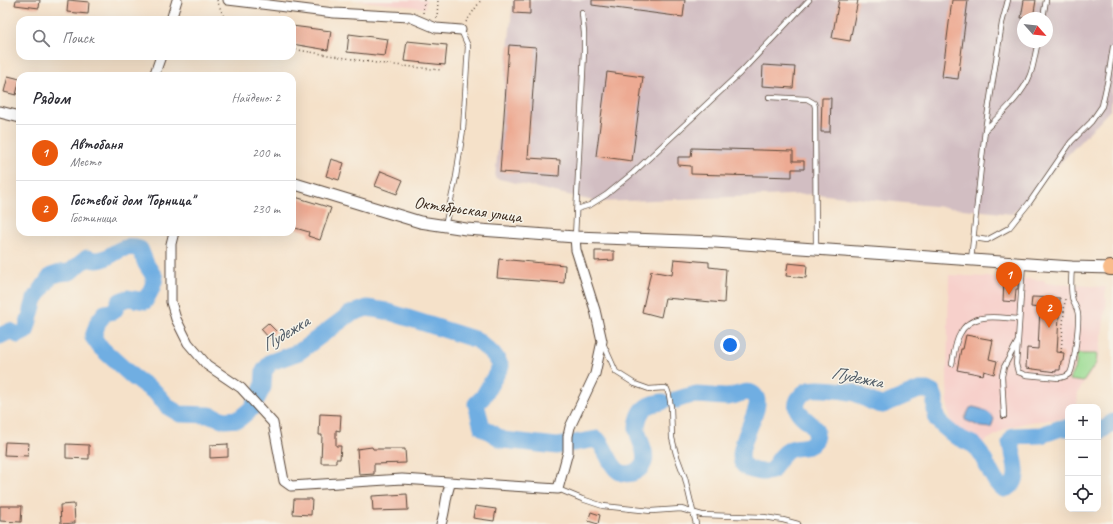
<!DOCTYPE html>
<html lang="ru">
<meta charset="utf-8">
<style>
body{margin:0;font-family:Caveat,sans-serif;background:#f7f7f7;color:#2b2b33}
.controls{position:absolute;right:12px;bottom:12px;display:grid;overflow:hidden;border-radius:8px;box-shadow:0 4px 16px #0002}
.controls button{width:36px;height:36px;display:grid;place-items:center;padding:0;border:0;border-bottom:1px solid #e1e1e2;background:#fff;color:#2b2b33;font:20px sans-serif}
.compass{position:absolute;left:1017px;top:12px;width:36px;height:36px;border-radius:50%;background:#fff;box-shadow:0 4px 16px #0002;rotate:117deg}
.you{position:absolute;left:730px;top:345px;width:14px;height:14px;margin:-10px;border:3px solid #fff;border-radius:50%;background:#1a73e8;box-shadow:0 0 0 6px #1a73e833}
.badge{display:grid;place-items:center;width:26px;height:26px;border-radius:50%;background:#ea580c;color:#fff;font-size:13px;font-weight:700}
.pin{position:absolute;translate:-50% -33px;filter:drop-shadow(0 1px 2px #0008)}
.pin::after{content:'';position:absolute;top:21px;width:14px;height:12px;background:inherit;clip-path:polygon(0 0,100% 0,50% 100%)}
.list{margin:0;padding:0;list-style:none}
h2{display:flex;justify-content:space-between;align-items:center;height:52px;margin:0;padding:0 16px;font-size:17px}
h2 small{font-size:13px;font-weight:400;color:#7c7c81}
.list li{display:grid;grid-template-columns:26px 1fr auto;gap:12px;align-items:center;box-sizing:border-box;height:56px;padding:0 16px;border-top:1px solid #e1e1e2}
.list b{display:block;font-size:15px;white-space:nowrap}
.list p{margin:0;font-size:13px;white-space:nowrap;color:#7c7c81}
.list em{font-size:13px;font-style:normal;color:#7c7c81}
.icon{flex:none;width:22px;height:22px;fill:none;stroke:currentColor;stroke-width:2;stroke-linecap:round;stroke-linejoin:round}
.map{position:relative;flex:none;width:1113px;height:524px;overflow:hidden}
.search{position:absolute;background:#fff;box-shadow:0 4px 16px #0002;left:16px;top:16px;width:280px;height:44px;display:flex;align-items:center;gap:10px;box-sizing:border-box;padding:0 14px;border-radius:12px;color:#7c7c81;font-size:15px}
.panel{position:absolute;background:#fff;box-shadow:0 4px 16px #0002;left:16px;top:72px;width:280px;height:164px;border-radius:12px}
.map>svg:first-child{display:block}
.built{fill:#f7d0cb}
.industrial{fill:#d2bec2;fill-rule:evenodd}
.green{fill:#9adb92;stroke:#6a8258}
.water{fill:#6faee2;stroke:#556c80}
.lines{fill:none;stroke-linecap:round;stroke-linejoin:round}
.river{stroke:#6faee2;stroke-width:17}
.building{fill:#edaa93}
.service-casing{stroke:#574538;stroke-width:6}
.minor-casing{stroke:#574538;stroke-width:11}
.tertiary-casing{stroke:#574538;stroke-width:13}
.trunk-casing{stroke:#574538;stroke-width:16}
.path{stroke:#574538;stroke-width:1.5;stroke-dasharray:1 3;stroke-linecap:butt}
.service{stroke:#fff;stroke-width:4.5}
.minor{stroke:#fff;stroke-width:9}
.tertiary{stroke:#fff;stroke-width:11}
.trunk{stroke:#f9bc8a;stroke-width:14}
.labels{text-anchor:middle;stroke-width:3;stroke-linejoin:round;paint-order:stroke}
.street-label{font-size:17px;fill:#3b2a1e;stroke:#f7f3e8}
.water-label{font-size:18px;font-style:italic;fill:#4d5863;stroke:#f7f3e8}
</style>
<div class="map">
<svg width="1113" height="524" viewBox="0 0 1113 524">
<rect width="100%" height="100%" fill="#f7f3e8"/>
<filter id="ink" filterUnits="userSpaceOnUse"><feTurbulence type="fractalNoise" baseFrequency=".025" numOctaves="2"/><feDisplacementMap in="SourceGraphic" scale="8" xChannelSelector="R" yChannelSelector="G"/><feConvolveMatrix kernelMatrix="1 2 1 2 8 2 1 2 1" color-interpolation-filters="sRGB"/></filter>
<filter id="wash" filterUnits="userSpaceOnUse"><feTurbulence type="fractalNoise" baseFrequency=".012" numOctaves="4" result="noise"/><feDisplacementMap in="SourceGraphic" scale="16" xChannelSelector="R" yChannelSelector="G"/><feGaussianBlur stdDeviation="0.9" result="paint"/><feColorMatrix in="noise" values="0 0 0 0 0 0 0 0 0 0 0 0 0 0 0 0 0 1.4 0 .05"/><feComposite in="paint" operator="in"/></filter>
<g filter="url(#wash)">
<rect width="100%" height="100%" fill="#f5e1c9"/>
<path class="built" d="M355,0H426L425,8Z
M949,275L1045,280V283L1106,287L1105,298L1107,299L1098,363L1078,392L1077,407H1068V418L1029,422L1009,427L982,443L953,426L948,411L947,379Z"/>
<path class="industrial" d="M513,0H1113V79L1111,109L1012,214L816,194L598,202L495,178ZM1023,18H1047V42H1023Z"/>
<path class="green" d="M1077,354H1097L1096,363L1083,382L1069,380L1076,365Z"/>
<path class="water" d="M973,407C982,409 990,411 994,419L991,428L981,427L965,420V418L970,408Z"/>
<g class="lines">
<path class="river" d="M0,336L10,331L18,335L26,331L35,299L51,276L60,273L70,272L87,258C110,267 115,241 140,249L146,264L155,278L152,288L145,301L128,298L120,301L114,311L105,313L98,322L93,337L100,347L133,377L156,393L168,407L180,414L210,415L225,420L239,419L252,408L263,387L264,371L271,362L299,352L350,314L367,308L386,311L477,340L495,356L501,366L483,397L476,404L482,427L503,440L557,446L597,439C606,448 608,461 616,469C625,478 640,473 644,462C647,452 640,443 638,433C636,429 637,425 638,421C641,407 649,404 662,402
M676,400C681,398 688,396 693,395C705,395 716,397 727,397C736,397 748,387 755,396C767,409 721,461 752,470C760,472 764,473 772,471C776,463 781,454 789,450C797,445 809,450 814,441C825,421 789,419 798,400C800,396 805,391 809,390C815,387 851,391 857,394C866,398 873,404 883,405L919,390H927L933,393L935,398V411L937,420L943,426L955,436L974,445L979,451L996,482L1004,489C1025,485 1013,455 1010,442L1014,436L1041,435L1061,428H1068
M1098,433L1113,422"/>
</g>
<g id="blocks">
<path class="building" d="M16,0H40L39,8L15,5Z
M68,0L89,2L88,14L67,12Z
M514,0H530V14L514,13Z
M592,0H685L683,17L592,5Z
M839,0H858L850,41L832,38Z
M952,0H968L958,79L942,77Z
M1024,0H1036L1033,18H1021Z
M292,26L331,31L328,50L292,44Z
M349,34L388,39L385,56L347,52Z
M407,41L447,45L445,65L404,61Z
M509,45L536,47L528,158L560,160L559,176L500,172Z
M763,65L795,67L793,88L762,86Z
M607,72L643,77L632,161L596,156Z
M8,76L20,79L16,95L4,92Z
M822,98H831L830,132H821Z
M692,148L793,151V161H804V169H792V177L691,174V166L678,165V157H691Z
M331,159L344,163L339,180L326,176Z
M381,171L403,180L397,194L375,186Z
M292,196L331,208L320,240L308,236L309,232L292,227Z
M595,251H614V260L595,261Z
M499,259L565,265L564,283L497,278Z
M674,259L709,262V267L726,269L724,303L665,298L661,317L642,312L651,271L672,275Z
M788,263L807,265L806,278L786,276Z
M1004,280H1018V289H1016L1015,302L1003,301Z
M1032,297L1060,298L1057,352L1064,353L1063,361H1061L1060,370H1056V372L1026,368L1027,348L1038,349L1040,308L1031,307Z
M268,323L276,331L269,338L261,329Z
M966,335L993,340L989,359L997,361L994,374L984,371L983,375L957,370L961,349H963Z
M320,414L341,415L340,431L336,430V446H341L340,459H336V463H321L322,435H319Z
M5,442L29,443L28,456L4,455Z
M66,444L89,445V459L66,458Z
M228,444V457L210,458V445Z
M372,447L373,449H405L406,463L374,464V474L359,475L357,449Z
M407,494L408,510L373,511L372,496Z
M294,499H312L311,515L293,514Z
M74,504L75,523L61,524L60,505Z
M0,506H22L21,522L0,521Z
M475,506L496,509L494,521L473,518Z
M591,512L600,515L598,524L588,521Z"/>
</g>
</g>
<g filter="url(#ink)">
<use href="#blocks" fill-opacity="0" stroke="#574538" stroke-width="1"/>
<g class="lines">
<defs>
<path id="service" d="M1008,0L1002,23L985,130C1000,115 1023,95 1030,75C1034,65 1035,53 1038,42
M1043,18L1046,0
M769,97L807,99L814,103L815,107L816,248
M577,209L590,205L606,195L633,173L740,73L809,0
M445,226L456,177L463,130L468,46L461,30
M575,237L584,51V33L582,13
M974,238L987,240L1009,228L1029,203L1071,142L1091,122L1102,106L1108,79L1113,47
M971,260L985,130
M1018,341L1016,364L1018,372L1026,375L1059,378C1063,377 1067,377 1070,373C1074,367 1079,324 1078,315C1078,310 1075,306 1073,301C1070,290 1071,278 1072,267
M603,343L616,372L635,384L649,389L665,388L667,389L669,395L671,407L672,438L676,454L685,478L696,524
M952,364C954,354 955,342 960,334C971,311 999,318 1019,319
M1004,416L1002,376L1004,367L1018,341L1023,263
M558,489L582,499L603,506L651,511L681,509L702,515L764,517L783,520L798,524"/>
<path id="minor" d="M228,0L334,13L410,17L436,28L461,30
M171,20L177,0
M154,76L161,56
M174,232L171,244V302L176,319L188,343L207,365L241,388L273,423L284,481L291,486L402,479L558,489L568,452V436L570,427L595,374L602,341L595,310L576,250L575,237
M441,524C446,510 445,496 451,482"/>
<path id="tertiary" d="M0,112L20,117
M292,183L420,222L466,229L575,237L715,242L1072,267L1113,268"/>
<path id="trunk" d="M1110,268H1113"/>
</defs>
<use href="#service" class="service-casing"/>
<use href="#minor" class="minor-casing"/>
<use href="#tertiary" class="tertiary-casing"/>
<use href="#trunk" class="trunk-casing"/>
<path class="path" d="M217,0L225,20
M423,13L424,0
M437,18L438,0
M466,22L481,0
M292,49L376,63L441,70
M1061,352L1065,299"/>
<use href="#service" class="service"/>
<use href="#minor" class="minor"/>
<use href="#tertiary" class="tertiary"/>
<use href="#trunk" class="trunk"/>
</g>
</g>
<g class="labels">
<g class="street-label">
<text transform="translate(468 209) rotate(8)" y="6">Октябрьская улица</text>
</g>
<g class="water-label">
<text transform="translate(285 333) rotate(-31)" y="6">Пудежка</text>
<text transform="translate(857 377) rotate(11)" y="6">Пудежка</text>
</g>
</g>
</svg>
<div class="controls">
<button>+</button>
<button>−</button>
<button><svg class="icon" aria-label="locate" viewBox="0 0 24 24"><circle cx="12" cy="12" r="6"/><path d="M12 2v4M12 18v4M2 12h4M18 12h4"/></svg></button>
</div>
<svg class="compass" viewBox="-18 -18 36 36"><path d="M0-13l5 13h-10z" fill="#e53935"/><path d="M0 13l5-13h-10z" fill="#7c7c81"/></svg>
<div class="you"></div>
<div class="pin badge" style="left:1009px;top:295px">1</div>
<div class="pin badge" style="left:1049px;top:328px">2</div>
<div class="search"><svg class="icon" aria-label="search" viewBox="0 0 24 24"><circle cx="10" cy="10" r="6"/><path d="M15 15l6 6"/></svg>Поиск</div>
<section class="panel">
<h2>Рядом<small>Найдено: 2</small></h2>
<ul class="list">
<li><span class="badge">1</span><div><b>Автобаня</b><p>Место</p></div><em>200 m</em></li>
<li><span class="badge">2</span><div><b>Гостевой дом &quot;Горница&quot;</b><p>Гостиница</p></div><em>230 m</em></li>
</ul>
</section>
</div>
